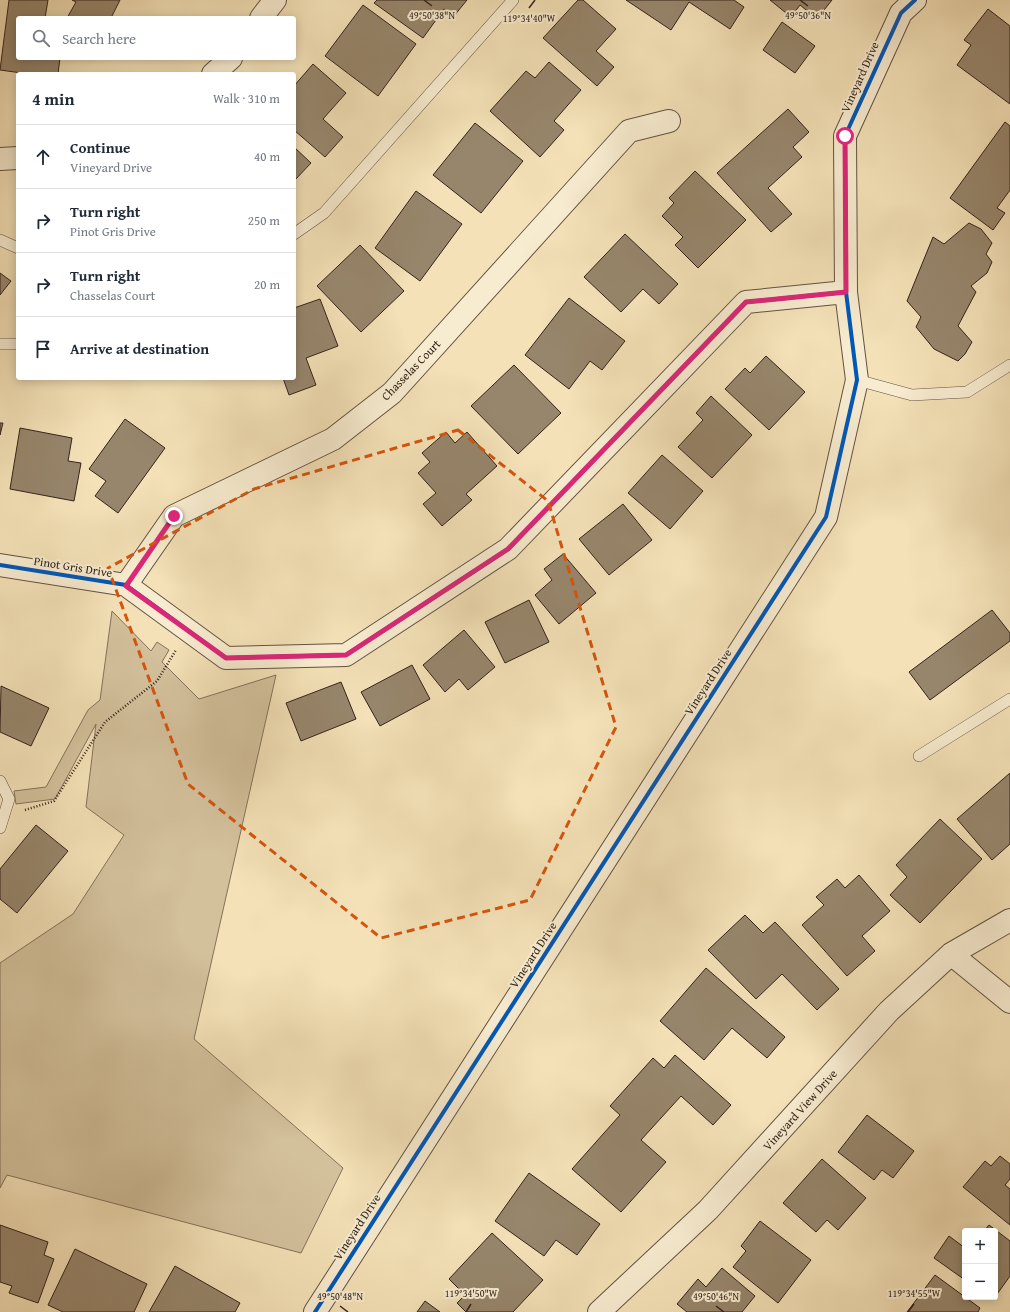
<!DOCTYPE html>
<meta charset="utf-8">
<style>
body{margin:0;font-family:"Gentium Book Plus",serif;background:#f2f2f3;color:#1f2937}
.controls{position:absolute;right:12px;bottom:12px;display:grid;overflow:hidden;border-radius:4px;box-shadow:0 2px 10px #0003}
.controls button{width:36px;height:36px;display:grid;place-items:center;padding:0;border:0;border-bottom:1px solid #e0e1e3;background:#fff;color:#1f2937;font:20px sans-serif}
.stop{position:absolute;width:12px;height:12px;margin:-9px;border:3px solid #db2777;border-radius:50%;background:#fff}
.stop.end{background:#db2777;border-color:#fff;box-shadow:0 1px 4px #0008}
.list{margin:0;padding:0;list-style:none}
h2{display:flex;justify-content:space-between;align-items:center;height:52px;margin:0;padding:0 16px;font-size:17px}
h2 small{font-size:13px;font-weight:400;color:#747a83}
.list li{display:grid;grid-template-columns:26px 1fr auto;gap:12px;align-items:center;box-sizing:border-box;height:64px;padding:0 16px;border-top:1px solid #e0e1e3}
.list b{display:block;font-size:15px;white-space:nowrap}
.list p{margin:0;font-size:13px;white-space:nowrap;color:#747a83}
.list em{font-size:13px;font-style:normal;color:#747a83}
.icon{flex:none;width:22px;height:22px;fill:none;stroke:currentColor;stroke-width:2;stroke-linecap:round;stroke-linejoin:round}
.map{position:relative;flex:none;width:1010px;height:1312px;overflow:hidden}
.search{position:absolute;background:#fff;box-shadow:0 2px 10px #0003;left:16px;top:16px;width:280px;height:44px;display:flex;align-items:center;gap:10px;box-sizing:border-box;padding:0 14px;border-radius:4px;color:#747a83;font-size:15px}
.panel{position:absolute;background:#fff;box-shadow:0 2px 10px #0003;left:16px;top:72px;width:280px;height:308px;border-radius:4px}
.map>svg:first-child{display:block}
.green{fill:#d3c19c;stroke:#83725c}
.building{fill:#97866c;stroke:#33231b}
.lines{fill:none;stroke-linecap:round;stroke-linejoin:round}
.lane-casing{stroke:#635242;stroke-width:12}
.street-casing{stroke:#635242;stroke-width:24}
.path{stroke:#33231b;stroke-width:2.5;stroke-dasharray:1 2;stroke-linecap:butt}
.lane{stroke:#f8ecd0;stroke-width:11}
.street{stroke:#f8ecd0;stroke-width:22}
.cycleway-casing{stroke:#f8ecd0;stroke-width:6}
.cycleway{stroke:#0057b8;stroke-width:4}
.route{stroke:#db2777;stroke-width:5}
.marked{fill:none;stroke:#d6540e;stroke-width:3;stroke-dasharray:8 5;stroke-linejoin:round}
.ticks{fill:none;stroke:#33231b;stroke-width:1.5}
.labels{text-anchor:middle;stroke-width:4;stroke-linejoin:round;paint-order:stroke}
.street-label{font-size:12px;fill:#33231b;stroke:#f8ecd0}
.ticks-label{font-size:10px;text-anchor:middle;fill:#33231b;stroke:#f8ecd0;stroke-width:4;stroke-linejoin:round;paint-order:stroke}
</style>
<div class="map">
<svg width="1010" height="1312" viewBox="0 0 1010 1312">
<rect width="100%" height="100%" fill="#f4e1b7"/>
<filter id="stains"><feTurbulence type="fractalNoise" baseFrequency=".005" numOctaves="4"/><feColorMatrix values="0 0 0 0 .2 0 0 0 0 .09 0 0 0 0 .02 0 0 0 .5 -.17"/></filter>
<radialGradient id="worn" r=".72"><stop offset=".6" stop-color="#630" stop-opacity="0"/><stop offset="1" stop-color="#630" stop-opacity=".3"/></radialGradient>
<path class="green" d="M112,611L151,651L157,642L169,650L162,662L199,699L276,675L194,1039L343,1168L301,1253L7,1175L0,1188V963L73,914L124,835L86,807L96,724L55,799L16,804L14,791L46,787L88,710L100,700Z"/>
<path class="building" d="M9,0H48L45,18H18V58H60L58,74H29L0,70Z
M72,0H120L111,18H67L76,2Z
M377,0H467L454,16L444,9L423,38L374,3Z
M578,0H583L616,29L596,51L614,67L597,86L543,38Z
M626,0H734L744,7L730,29L689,2L671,30Z
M770,0H832L817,19L800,5L791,17Z
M363,5L416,44L378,96L325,56Z
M988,9L1010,26V104L957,65L971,45L964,40Z
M782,22L815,46L795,73L763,50Z
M549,62L581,90L554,121L564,130L540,157L490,111L526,71L535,78Z
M313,64L346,93L323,119L343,137L325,157L294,130V86Z
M788,109L809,132L793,147L802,157L768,188L792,214L771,232L717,173Z
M1005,122L1010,126V190L997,208L1005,213L993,230L950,198Z
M475,123L523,161L481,213L433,175Z
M294,147L311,163L294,181Z
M695,171L746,220L698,268L675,245L683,237L662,216L674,203L669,198Z
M416,191L462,224L420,281L375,248Z
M969,223L981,229L992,243L986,254L992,262L987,273L971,286L976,292L958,326L972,342L965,354L958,361L934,349L916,327L921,317L907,301L933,237L944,244Z
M625,234L678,284L659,304L643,289L621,312L584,277Z
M360,245L404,291L361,332L317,286Z
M0,273L11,281L0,295Z
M569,298L625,341L602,370L590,361L569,389L525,355Z
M320,299L338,346L306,358L316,385L289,395L283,378H294V308Z
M766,356L805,392L769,430L725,389L745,368L750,373Z
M514,365L561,413L518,454L471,406Z
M711,396L752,435L712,478L678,447L703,420L696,413Z
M125,419L165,448L118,513L95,496L106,481L89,469Z
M0,423H3L0,435Z
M20,428L72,438L68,461L81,463L74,501L10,489Z
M446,432L455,443L467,432L497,466L466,494L472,500L442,526L423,504L436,493L418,473L430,462L422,453Z
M662,455L703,491L670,529L628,493Z
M623,504L652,540L609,575L579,539Z
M563,554L596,593L559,624L535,595L552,580L544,569Z
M529,600L549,642L505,663L485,622Z
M992,610L1010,633V641L930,700L909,672Z
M464,630L495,667L468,690L459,679L445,692L423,665Z
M412,665L430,699L380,726L361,692Z
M341,682L356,719L301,741L286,703Z
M1,686L49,708L31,746L0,732Z
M1010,773V844L992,860L957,819Z
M940,819L982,859L920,923L890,895L907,877L896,865Z
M36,825L68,851L17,913L0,899V869Z
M859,875L890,911L862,936L875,951L847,976L802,925L824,905L816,897L837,879L845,888Z
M745,915L763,933L775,922L839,989L817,1010L782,974L756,999L708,950Z
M706,968L785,1037L767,1058L732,1028L704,1060L660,1021Z
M675,1055L731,1105L713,1125L681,1096L641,1140L666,1162L621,1212L572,1169L620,1115L610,1106L653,1058L664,1068Z
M867,1115L914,1151L893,1178L882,1170L874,1180L838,1152Z
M1000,1156L1010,1164V1179L1005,1185L1010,1189V1225L963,1187L985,1161L991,1166Z
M822,1159L866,1198L838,1230L827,1220L816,1232L783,1203Z
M529,1173L600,1224L577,1255L556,1240L544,1256L495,1221Z
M760,1221L811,1260L778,1303L733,1267L746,1251L741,1246Z
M0,1225L48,1242L44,1255L54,1259L38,1303L9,1293L12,1286L0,1282Z
M989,1225L1010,1241V1276L995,1297V1231H984Z
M492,1233L543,1280L513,1312H466L457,1303L465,1295L449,1279Z
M949,1236L965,1248V1280L934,1258Z
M75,1249L147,1284L134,1312H63L48,1305Z
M175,1266L240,1303L235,1312H149Z
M722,1268L755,1296L742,1312H687L677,1304L698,1279L706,1287Z
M935,1275L980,1308L978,1312H907Z
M425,1301L440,1312H417Z"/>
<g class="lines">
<defs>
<path id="lane" d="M294,234L324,213L513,0
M0,240L18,248
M0,344H18
M857,380L912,395L967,392L1010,365
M919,756L1010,699
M0,781L9,799L0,828"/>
<path id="street" d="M261,18L275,0
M213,74L231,58
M0,159L18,158
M0,565L126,585L226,658L346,655L508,549L746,302L846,292
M126,585L174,516L333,439L392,393L629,131L669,121
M951,954L1010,1002
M315,1312L826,517L857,380L846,292L845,136L901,13L915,0
M599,1312L708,1210L889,1011L951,954L1010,920"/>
</defs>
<use href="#lane" class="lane-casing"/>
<use href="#street" class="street-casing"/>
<path class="path" d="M25,810L54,801L105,722L157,681L176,650"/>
<use href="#lane" class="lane"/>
<use href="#street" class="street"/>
<defs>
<path id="cycleway" d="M0,565L126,585L226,658L346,655L508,549L746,302L846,292
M315,1312L826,517L857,380L846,292L845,136L901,13L915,0"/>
</defs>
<use href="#cycleway" class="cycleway-casing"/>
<use href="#cycleway" class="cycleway"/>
</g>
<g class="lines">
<path class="route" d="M174,516L126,586L226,658L346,655L508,549L746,302L846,292L845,136"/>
</g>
<path class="marked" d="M458,430L548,501L616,727L530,900L381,938L188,784L108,568L254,489Z"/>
<path class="ticks" d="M424,0L432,6M800,0L808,6M529,8L535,0M340,1306L348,1312M716,1306L724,1312M466,1312L471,1304M908,1312L914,1304"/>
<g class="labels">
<g class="street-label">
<text transform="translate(860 77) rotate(-66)" y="4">Vineyard Drive</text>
<text transform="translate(411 370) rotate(-46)" y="4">Chasselas Court</text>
<text transform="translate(73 567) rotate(9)" y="4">Pinot Gris Drive</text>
<text transform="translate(708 682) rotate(-57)" y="4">Vineyard Drive</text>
<text transform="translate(533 955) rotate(-57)" y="4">Vineyard Drive</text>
<text transform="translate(800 1110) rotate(-48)" y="4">Vineyard View Drive</text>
<text transform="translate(357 1227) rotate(-57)" y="4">Vineyard Drive</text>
</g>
</g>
<g class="ticks-label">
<text x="432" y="19">49°50'38"N</text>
<text x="808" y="19">49°50'36"N</text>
<text x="529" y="22">119°34'40"W</text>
<text x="471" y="1297">119°34'50"W</text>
<text x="914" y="1297">119°34'55"W</text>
<text x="340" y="1300">49°50'48"N</text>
<text x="716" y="1300">49°50'46"N</text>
</g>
<rect width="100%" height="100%" filter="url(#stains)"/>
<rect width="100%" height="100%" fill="url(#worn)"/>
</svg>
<div class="controls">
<button>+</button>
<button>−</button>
</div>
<div class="stop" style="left:845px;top:136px"></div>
<div class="stop end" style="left:174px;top:516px"></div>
<div class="search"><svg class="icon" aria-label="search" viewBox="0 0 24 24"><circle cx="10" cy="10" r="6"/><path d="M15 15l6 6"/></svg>Search here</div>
<section class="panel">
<h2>4 min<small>Walk · 310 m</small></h2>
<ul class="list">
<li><svg class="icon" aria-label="ahead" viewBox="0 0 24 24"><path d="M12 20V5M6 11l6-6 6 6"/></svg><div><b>Continue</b><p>Vineyard Drive</p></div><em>40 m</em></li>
<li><svg class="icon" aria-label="right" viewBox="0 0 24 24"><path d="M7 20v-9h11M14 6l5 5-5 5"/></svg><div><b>Turn right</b><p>Pinot Gris Drive</p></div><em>250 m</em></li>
<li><svg class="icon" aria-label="right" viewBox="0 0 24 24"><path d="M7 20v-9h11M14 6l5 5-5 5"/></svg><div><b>Turn right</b><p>Chasselas Court</p></div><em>20 m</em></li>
<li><svg class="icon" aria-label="arrive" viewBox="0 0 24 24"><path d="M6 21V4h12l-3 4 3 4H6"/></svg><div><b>Arrive at destination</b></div></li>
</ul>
</section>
</div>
